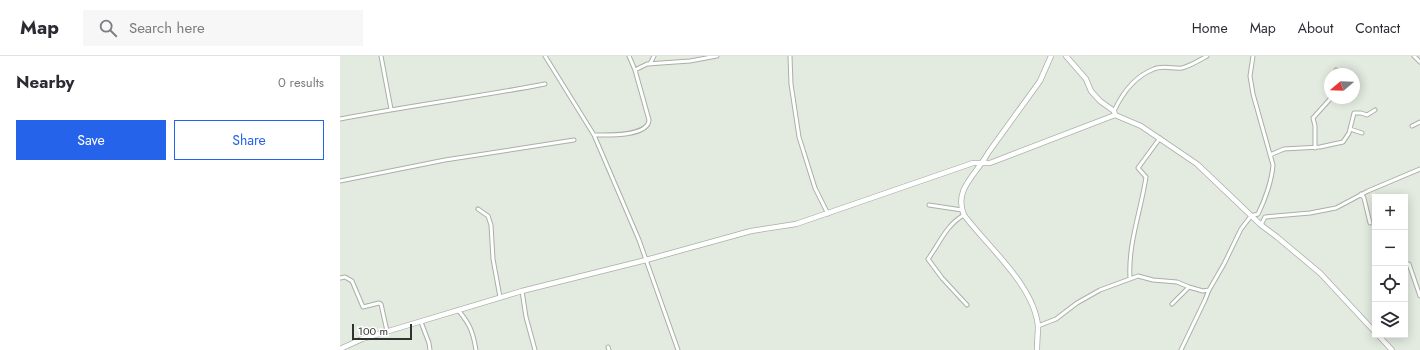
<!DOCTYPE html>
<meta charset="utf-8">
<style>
body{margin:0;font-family:Jost,sans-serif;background:#f7f7f7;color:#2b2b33}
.controls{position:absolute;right:12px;bottom:12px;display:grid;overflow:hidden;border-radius:0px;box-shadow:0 2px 10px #0003}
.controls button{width:36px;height:36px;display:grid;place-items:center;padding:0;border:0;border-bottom:1px solid #e1e1e2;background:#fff;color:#2b2b33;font:20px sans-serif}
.compass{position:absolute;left:984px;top:12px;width:36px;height:36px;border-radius:50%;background:#fff;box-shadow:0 2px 10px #0003;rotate:251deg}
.scale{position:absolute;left:12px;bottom:10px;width:60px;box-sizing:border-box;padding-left:4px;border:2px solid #2f332f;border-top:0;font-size:11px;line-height:14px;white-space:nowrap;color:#2f332f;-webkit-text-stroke:3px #fff;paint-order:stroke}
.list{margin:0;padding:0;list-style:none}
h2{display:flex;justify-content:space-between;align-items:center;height:52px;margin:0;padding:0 16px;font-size:17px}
h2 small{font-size:13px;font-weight:400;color:#7c7c81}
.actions{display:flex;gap:8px;padding:12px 16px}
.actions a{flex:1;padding:9px 0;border:1px solid #2563eb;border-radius:0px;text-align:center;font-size:14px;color:#2563eb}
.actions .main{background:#2563eb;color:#fff}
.icon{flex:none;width:22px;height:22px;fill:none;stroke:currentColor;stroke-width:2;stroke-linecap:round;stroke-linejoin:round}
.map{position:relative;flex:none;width:1080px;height:294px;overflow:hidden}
header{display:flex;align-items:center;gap:24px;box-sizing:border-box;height:56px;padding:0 20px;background:#fff;border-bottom:1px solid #e1e1e2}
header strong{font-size:19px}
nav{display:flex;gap:22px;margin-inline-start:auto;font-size:14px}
.search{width:280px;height:36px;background:#f7f7f7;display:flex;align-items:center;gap:10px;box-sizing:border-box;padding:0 14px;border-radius:0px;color:#7c7c81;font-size:15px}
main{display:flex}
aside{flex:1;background:#fff}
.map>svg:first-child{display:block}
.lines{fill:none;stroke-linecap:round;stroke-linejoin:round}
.street-casing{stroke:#a9b0a7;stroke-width:5}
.secondary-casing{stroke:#a9b0a7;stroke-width:6}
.street{stroke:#fff;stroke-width:3}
.secondary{stroke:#fff;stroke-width:4.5}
</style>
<header>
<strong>Map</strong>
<div class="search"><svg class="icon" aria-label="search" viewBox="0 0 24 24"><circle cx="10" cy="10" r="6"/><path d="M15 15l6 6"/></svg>Search here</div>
<nav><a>Home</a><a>Map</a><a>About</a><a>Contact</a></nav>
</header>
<main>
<aside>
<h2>Nearby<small>0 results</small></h2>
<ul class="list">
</ul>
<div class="actions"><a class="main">Save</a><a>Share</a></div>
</aside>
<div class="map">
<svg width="1080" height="294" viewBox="0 0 1080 294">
<rect width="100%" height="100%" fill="#e3ebe1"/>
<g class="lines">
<defs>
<path id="street" d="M41,0L51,53
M205,0L254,79L299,184L338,294
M450,0L451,28L459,81L475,132L488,158
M1074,0L1080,6
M310,8L314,0
M295,14L307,8L350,5L377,0
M996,14L1000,18
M774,55C782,38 795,20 814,13C823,9 833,13 842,12C850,10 860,4 867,0
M0,63C68,50 137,41 205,28
M1072,70L1080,66
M1010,73L1022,77
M254,79C266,79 308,81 309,64L295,14L289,0
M975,92V70L973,62L991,42
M930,99L944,93L980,91L1003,86L1009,77L1014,57H1021L1027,59L1035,54
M0,125L105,104L234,84
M1021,138L1024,142L1030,167
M589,149L622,154
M138,153L148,160L151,169L153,203L160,241
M624,159C606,169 600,187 588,203L602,222L627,249
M921,169L925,161L970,157L996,152L1028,135L1080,113
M1069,208L1080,240
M0,222L5,221L12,225L23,251L39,247L41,248L47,275
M790,222C788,187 801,155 806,121L798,112L820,82
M182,235L186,261L195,294
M832,248L849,231L863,235L869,234
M118,254C130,268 133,276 136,294
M81,266L89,287L90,294
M698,270L716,263L737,247L760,234L798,220L813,224L837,226L849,231
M268,291L269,294
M841,294L865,244L869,234L884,208L901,173L911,160L918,158C925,144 932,124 933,109L913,38L910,20L913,0"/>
<path id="secondary" d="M726,0L746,23L751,35L760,45L774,55L775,59
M1038,279L1052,294
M0,293L22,283L182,235L306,204L411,175L456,168L633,107H650L775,59L801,70L857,108L921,169L937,181L980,217L1035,276
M697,294C697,286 698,277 698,270C694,229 647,190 624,159C613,133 637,118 648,97L700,25L711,0"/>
</defs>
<use href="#street" class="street-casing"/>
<use href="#secondary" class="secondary-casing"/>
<use href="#street" class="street"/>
<use href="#secondary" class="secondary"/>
</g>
</svg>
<div class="controls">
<button>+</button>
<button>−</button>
<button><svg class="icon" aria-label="locate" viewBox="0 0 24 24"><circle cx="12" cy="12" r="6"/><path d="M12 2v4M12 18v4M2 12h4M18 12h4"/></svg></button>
<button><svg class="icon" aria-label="layers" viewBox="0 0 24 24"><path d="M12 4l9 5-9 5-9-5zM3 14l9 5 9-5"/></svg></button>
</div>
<svg class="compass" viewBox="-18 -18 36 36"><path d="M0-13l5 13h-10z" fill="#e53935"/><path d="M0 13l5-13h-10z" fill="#7c7c81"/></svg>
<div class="scale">100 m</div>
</div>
</main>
